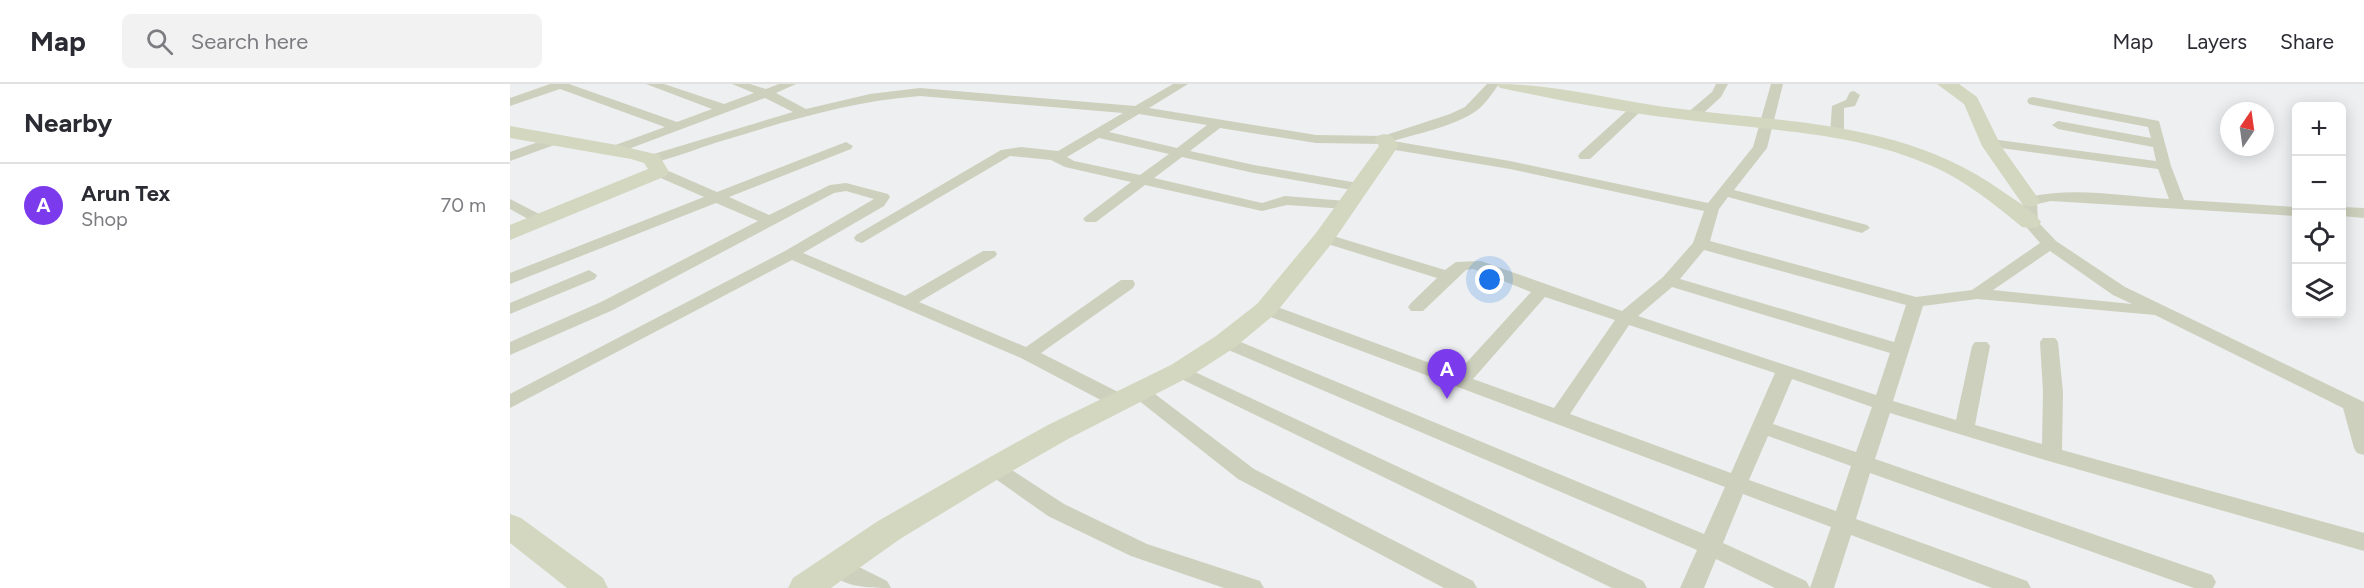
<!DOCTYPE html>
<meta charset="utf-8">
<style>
body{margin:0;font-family:Figtree,sans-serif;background:#f2f2f3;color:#2b2b33}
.controls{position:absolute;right:18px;top:18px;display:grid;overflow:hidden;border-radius:9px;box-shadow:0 3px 15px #0003}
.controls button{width:54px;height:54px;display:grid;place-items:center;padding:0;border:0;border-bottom:2px solid #e1e1e2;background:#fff;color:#2b2b33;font:30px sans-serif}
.compass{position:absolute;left:1710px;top:18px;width:54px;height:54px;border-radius:50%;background:#fff;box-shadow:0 3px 15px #0003;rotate:13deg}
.you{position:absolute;left:980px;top:196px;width:21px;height:21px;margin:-15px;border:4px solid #fff;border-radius:50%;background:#1a73e8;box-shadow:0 0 0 9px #1a73e833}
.badge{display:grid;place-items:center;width:39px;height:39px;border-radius:50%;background:#7c3aed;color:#fff;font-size:20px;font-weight:700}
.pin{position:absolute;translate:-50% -50px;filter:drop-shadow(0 2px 3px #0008)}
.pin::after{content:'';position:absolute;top:32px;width:21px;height:18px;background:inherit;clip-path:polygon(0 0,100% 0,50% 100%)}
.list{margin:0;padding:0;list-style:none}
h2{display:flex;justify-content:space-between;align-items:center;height:78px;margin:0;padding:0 24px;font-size:26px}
h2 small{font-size:20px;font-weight:400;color:#7c7c81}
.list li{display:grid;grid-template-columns:39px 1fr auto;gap:18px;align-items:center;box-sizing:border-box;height:84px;padding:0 24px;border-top:2px solid #e1e1e2}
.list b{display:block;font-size:22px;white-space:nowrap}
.list p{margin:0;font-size:20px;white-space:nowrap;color:#7c7c81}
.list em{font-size:20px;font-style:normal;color:#7c7c81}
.icon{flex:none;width:33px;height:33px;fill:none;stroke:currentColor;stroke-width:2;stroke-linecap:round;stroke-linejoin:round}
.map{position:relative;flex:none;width:1854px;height:504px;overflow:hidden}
header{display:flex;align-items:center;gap:36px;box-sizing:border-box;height:84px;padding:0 30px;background:#fff;border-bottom:2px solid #e1e1e2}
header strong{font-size:28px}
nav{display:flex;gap:33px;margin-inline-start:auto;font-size:21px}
.search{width:420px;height:54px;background:#f2f2f3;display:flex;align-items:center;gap:15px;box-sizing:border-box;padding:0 21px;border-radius:9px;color:#7c7c81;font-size:22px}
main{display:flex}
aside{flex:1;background:#fff}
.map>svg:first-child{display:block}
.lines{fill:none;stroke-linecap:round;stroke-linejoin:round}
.street{fill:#ced0be;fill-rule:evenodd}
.secondary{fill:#d3d7c0;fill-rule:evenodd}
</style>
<header>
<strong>Map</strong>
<div class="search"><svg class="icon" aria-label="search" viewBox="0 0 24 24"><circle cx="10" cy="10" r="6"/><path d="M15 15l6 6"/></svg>Search here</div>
<nav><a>Map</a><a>Layers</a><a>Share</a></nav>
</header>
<main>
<aside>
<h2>Nearby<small></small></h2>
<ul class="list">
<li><span class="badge">A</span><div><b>Arun Tex</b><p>Shop</p></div><em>70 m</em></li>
</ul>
</aside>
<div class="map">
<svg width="1854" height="504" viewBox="0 0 1854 504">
<rect width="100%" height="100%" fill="#edeff0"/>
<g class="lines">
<path class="street" d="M40,0H59L167,38L202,25L136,0H154L214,20L244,9L222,0H240L256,5L269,0H286L266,9L296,25L360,10L410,4L625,22L663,0H678L639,24L806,51L873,52L940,30L955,23L977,0H989C984,7 978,16 971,23C951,41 909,49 883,57L1000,77L1198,119L1243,63L1261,0H1273L1257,64L1224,106L1357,141L1360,144L1352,149L1218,113L1209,125L1200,157L1406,213L1462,206L1530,159L1512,138L1513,117L1515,114C1561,102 1612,112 1659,115L1648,85L1476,62L1474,59L1481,55L1646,77L1643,63L1548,45L1542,41L1548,37L1641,54L1638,43L1523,21L1519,20L1517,17L1519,14L1523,13L1649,37L1661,82L1674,116L1786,123V132L1541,117L1527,120L1528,138L1546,157L1615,203L1854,318V371L1847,369L1844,364L1833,324L1645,231L1467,215L1413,222L1383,317L1446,336L1462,262L1465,258H1477L1480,262L1465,341L1532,360L1533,308L1530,258L1533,254H1545L1548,258L1553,308L1552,366L1854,449V467L1535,376L1380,329L1365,375L1702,491L1706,498L1703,504H1684L1360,389L1346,435L1517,497L1521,504H1482L1341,451L1324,504H1300L1321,443L1233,410L1213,459L1296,497L1300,504H1265L1206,475L1194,504H1170L1187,466L709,262L706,258L709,254H721L1194,450L1215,403L750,229L747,225L750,221H762L947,289L1021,208L963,185L956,186L913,227H901L898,223L901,219L927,194L808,157L806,154L808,151H820L935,186L946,178L971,177L1112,227L1153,193L1183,159L1194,127L1000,85L879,65L874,64L873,60L806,59L710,44L680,67L744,81L848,99L855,103L848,107L744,89L672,73L644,94L752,119L775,112L836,117L843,121L836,125L777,121L752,127L635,101L586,138H576L573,135L576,132L621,98L555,83L541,76L500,72L352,159L346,157L344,154L346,151L491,66L511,63L548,67L613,29L410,12C341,17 274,38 208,58C186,65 164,74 142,79L135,75L137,72L283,28L255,14L105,70L100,69L98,66L100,63L155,43L50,5L0,22V14ZM629,30L697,41L667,64L599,48ZM589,54L659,70L630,91L564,77L557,73ZM1194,166L1396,221L1384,258L1170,195ZM1540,167L1603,211L1622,220L1483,206ZM1162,203L1380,269L1366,311L1128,232ZM1035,213L1105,236L1044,324L963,295ZM1119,241L1265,289L1221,389L1060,330ZM1282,295L1362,323L1346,368L1263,340ZM1258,352L1341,382L1326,427L1239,396Z
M1206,0H1218L1211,13L1187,35H1177L1176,32L1177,29L1202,8Z
M1344,7L1350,11L1345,22L1334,24V50L1327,54L1322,53L1320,50L1322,22L1336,16L1340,8Z
M1126,21L1132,25L1130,28L1080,75H1070L1068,72L1070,69L1122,22Z
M42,53L49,57L47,60L0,77V68Z
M336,58L343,62L341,65L219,113L259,131L320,101L336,99L378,110L380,113L374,122L293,169L395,212L473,167H485L487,170L485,173L409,218L516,263L611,196H623L625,200L623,204L531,269L618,313L621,318L618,323L611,324L604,323L511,274L282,176L0,324V310L275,167L364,115L336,107L324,109L103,226L0,271V258L91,218L248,137L206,119L0,200V189L194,113L144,91L142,88L144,85H154L207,108Z
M0,115L37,134L40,137L37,140H27L0,125Z
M1832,123L1854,124V134L1832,132Z
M79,186L87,191L85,195L0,230V219Z
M670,281L1133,497L1137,504H1102L663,291L661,287L663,283Z
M630,302L637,304L744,385L963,497L967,504H934L728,395L623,312L620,308L623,304Z
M484,377L491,379L554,420L637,460L750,497L754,504H714L621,472L538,432L477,389L473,384L477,379Z
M327,472L377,497L381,504C359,504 327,504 315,481L319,475Z"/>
<path class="secondary" d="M987,0C1043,0 1099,15 1155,23C1272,39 1391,35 1492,107C1504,116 1522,125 1531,138L1528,143L1520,144L1512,143C1484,120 1455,96 1422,82C1350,50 1271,47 1194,38C1127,31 1061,19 996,5L990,4Z
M1427,0H1449L1467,13L1491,62L1530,117L1527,121L1520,123L1513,121L1472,62L1454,20Z
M0,42L107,61L149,71L159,88L156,92L0,156V141L138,85L134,79L121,75L0,54Z
M874,50L881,52L889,61L822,159L765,230L724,264L679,293L558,355L495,391L390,455L321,504H278L283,494L368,437L473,377L538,341L661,281L706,252L747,220L806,149L869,62L865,56L867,52Z
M0,430L11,434L93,494L98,504H57L0,459Z"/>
</g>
</svg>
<div class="controls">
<button>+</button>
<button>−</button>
<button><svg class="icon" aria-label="locate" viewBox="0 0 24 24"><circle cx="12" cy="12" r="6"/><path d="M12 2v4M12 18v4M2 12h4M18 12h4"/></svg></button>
<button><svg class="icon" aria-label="layers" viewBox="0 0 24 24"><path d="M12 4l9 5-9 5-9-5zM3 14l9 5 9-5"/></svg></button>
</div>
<svg class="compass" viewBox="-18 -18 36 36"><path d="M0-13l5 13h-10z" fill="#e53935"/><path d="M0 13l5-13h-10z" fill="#7c7c81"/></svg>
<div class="you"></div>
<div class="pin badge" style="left:937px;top:315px">A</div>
</div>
</main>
